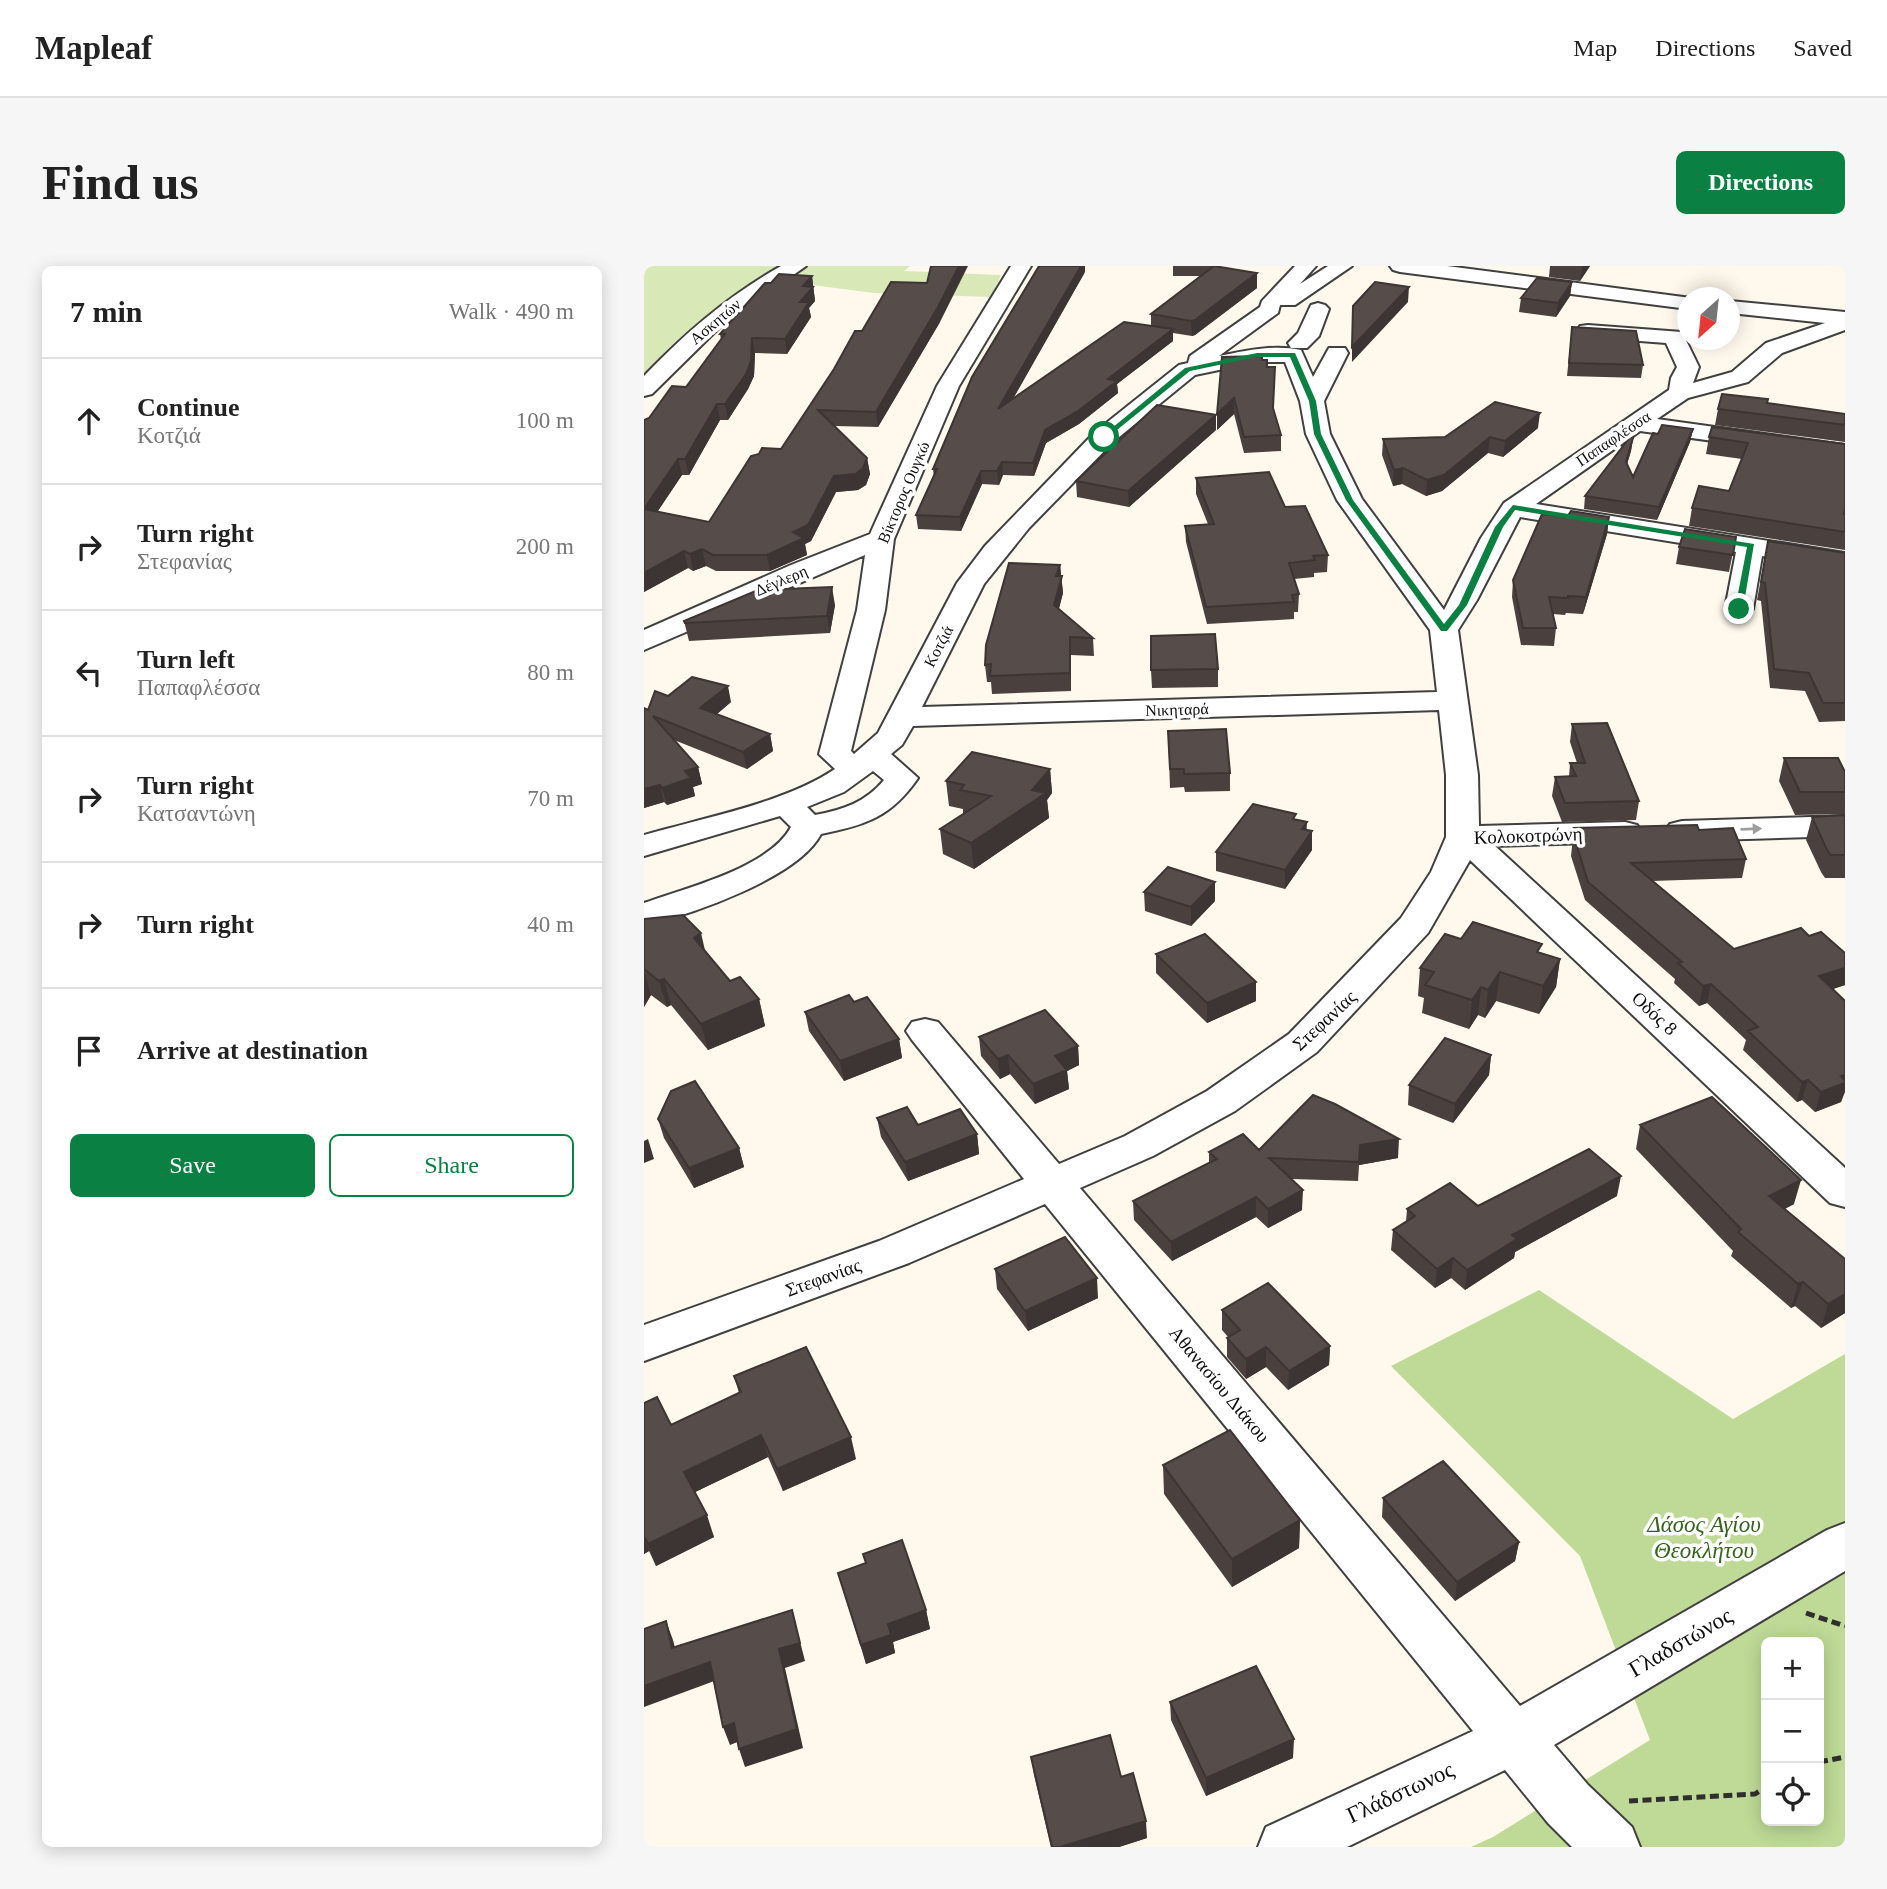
<!DOCTYPE html>
<meta charset="utf-8">
<style>
body{margin:0;font-family:"Times New Roman",serif;background:#f6f6f6;color:#222}
.controls{position:absolute;right:21px;bottom:21px;display:grid;overflow:hidden;border-radius:10px;box-shadow:0 4px 18px #0003}
.controls button{width:63px;height:63px;display:grid;place-items:center;padding:0;border:0;border-bottom:2px solid #e0e0e0;background:#fff;color:#222;font:35px sans-serif}
.compass{position:absolute;left:1033px;top:21px;width:63px;height:63px;border-radius:50%;background:#fff;box-shadow:0 4px 18px #0003;rotate:207deg}
.stop{position:absolute;width:21px;height:21px;margin:-16px;border:5px solid #0b8043;border-radius:50%;background:#fff}
.stop.end{background:#0b8043;border-color:#fff;box-shadow:0 2px 7px #0008}
.list{margin:0;padding:0;list-style:none}
h2{display:flex;justify-content:space-between;align-items:center;height:91px;margin:0;padding:0 28px;font-size:30px}
h2 small{font-size:23px;font-weight:400;color:#767676}
.list li{display:grid;grid-template-columns:46px 1fr auto;gap:21px;align-items:center;box-sizing:border-box;height:126px;padding:0 28px;border-top:2px solid #e0e0e0}
.list b{display:block;font-size:26px;white-space:nowrap}
.list p{margin:0;font-size:23px;white-space:nowrap;color:#767676}
.list em{font-size:23px;font-style:normal;color:#767676}
.actions{display:flex;gap:14px;padding:21px 28px}
.actions a{flex:1;padding:16px 0;border:2px solid #0b8043;border-radius:10px;text-align:center;font-size:24px;color:#0b8043}
.actions .main{background:#0b8043;color:#fff}
.icon{flex:none;width:38px;height:38px;fill:none;stroke:currentColor;stroke-width:2;stroke-linecap:round;stroke-linejoin:round}
.map{position:relative;flex:none;width:1201px;height:1581px;overflow:hidden;border-radius:10px}
header{display:flex;align-items:center;gap:42px;box-sizing:border-box;height:98px;padding:0 35px;background:#fff;border-bottom:2px solid #e0e0e0}
header strong{font-size:33px}
nav{display:flex;gap:38px;margin-inline-start:auto;font-size:24px}
.intro{display:flex;align-items:center;justify-content:space-between;box-sizing:border-box;height:168px;padding:0 42px}
h1{margin:0;font-size:49px}
.button{padding:18px 32px;border-radius:10px;background:#0b8043;color:#fff;font-size:24px;font-weight:700}
main{display:flex;gap:42px;padding:0 42px}
aside{flex:1;background:#fff;border-radius:10px;box-shadow:0 4px 18px #0003}
.map>svg:first-child{display:block}
.green{fill:#d8e9b7}
.forest{fill:#beda96;fill-rule:evenodd}
.lines{fill:none;stroke-linecap:round;stroke-linejoin:round}
.minor-casing{stroke:#404040;stroke-width:4}
.path{stroke:#2f2f2f;stroke-width:5;stroke-dasharray:9 4.5;stroke-linecap:butt}
.minor{fill:#fff;fill-rule:evenodd}
.wall{fill:#4a413f}
.shaded-wall{fill:#3c3533}
.building{fill:#564c49;stroke:#3c3533;stroke-width:2}
.oneway{fill:#9e9e9e}
.route{fill:#0b8043}
.labels{text-anchor:middle;stroke-width:7;stroke-linejoin:round;paint-order:stroke}
.far-street-label{font-size:16px;fill:#0d0d0d;stroke:#fff}
.street-label{font-size:19px;fill:#0d0d0d;stroke:#fff}
.near-park-label{font-size:23px;font-style:italic;fill:#36641d;stroke:#fff}
.near-street-label{font-size:23px;fill:#0d0d0d;stroke:#fff}
</style>
<header>
<strong>Mapleaf</strong>
<nav><a>Map</a><a>Directions</a><a>Saved</a></nav>
</header>
<div class="intro"><h1>Find us</h1><a class="button">Directions</a></div>
<main>
<aside>
<h2>7 min<small>Walk · 490 m</small></h2>
<ul class="list">
<li><svg class="icon" aria-label="ahead" viewBox="0 0 24 24"><path d="M12 20V5M6 11l6-6 6 6"/></svg><div><b>Continue</b><p>Κοτζιά</p></div><em>100 m</em></li>
<li><svg class="icon" aria-label="right" viewBox="0 0 24 24"><path d="M7 20v-9h11M14 6l5 5-5 5"/></svg><div><b>Turn right</b><p>Στεφανίας</p></div><em>200 m</em></li>
<li><svg class="icon" aria-label="left" viewBox="0 0 24 24"><path d="M17 20v-9H6M10 6l-5 5 5 5"/></svg><div><b>Turn left</b><p>Παπαφλέσσα</p></div><em>80 m</em></li>
<li><svg class="icon" aria-label="right" viewBox="0 0 24 24"><path d="M7 20v-9h11M14 6l5 5-5 5"/></svg><div><b>Turn right</b><p>Κατσαντώνη</p></div><em>70 m</em></li>
<li><svg class="icon" aria-label="right" viewBox="0 0 24 24"><path d="M7 20v-9h11M14 6l5 5-5 5"/></svg><div><b>Turn right</b></div><em>40 m</em></li>
<li><svg class="icon" aria-label="arrive" viewBox="0 0 24 24"><path d="M6 21V4h12l-3 4 3 4H6"/></svg><div><b>Arrive at destination</b></div></li>
</ul>
<div class="actions"><a class="main">Save</a><a>Share</a></div>
</aside>
<div class="map">
<svg width="1201" height="1581" viewBox="0 0 1201 1581">
<rect width="100%" height="100%" fill="#fff9ed"/>
<path class="green" d="M0,0H266L260,5L357,9L347,31L230,27L121,13L75,41L30,77L0,108Z"/>
<path class="forest" d="M895,1024L1089,1153L1201,1088V1581H827L849,1571L1006,1474L936,1290L747,1100ZM1122,1376H1175V1555H1122Z"/>
<g class="lines">
<defs>
<path id="minor" d="M137,0H162L78,59L8,128L0,130V110C41,67 85,29 137,0Z
M367,0H387L315,120L250,273L241,344L207,485L210,488L234,467L313,317L341,280L451,166L535,99L544,97L546,90L616,41L618,35L651,0H672L656,18L684,0H708L651,39H636L634,47L575,90C601,85 630,78 657,84L669,111L685,82H701L704,87L680,135L686,168L718,233L800,344L837,272L860,237L1025,124L1027,112L1033,101L1022,77L944,71L936,70L933,65L936,60L944,59L1038,66L1055,101L1049,117L1088,106L1122,77L1181,57L1086,47V35L1201,46V64L1138,87L1104,116L1044,132L1013,153L1201,179V193L996,165L892,238L1201,287V303L1118,290L1109,343L1105,349L1095,351L1085,349L1081,343L1092,286L876,251L833,334L814,364L834,509L835,560L981,556L993,559L998,566L993,573L981,576L851,580L1201,902V941L1186,937L826,594L784,667L673,786L591,845L509,890L436,922L876,1440L1183,1264L1201,1257V1305L910,1479L944,1519L988,1561L996,1581H928L904,1557L861,1504L703,1581H614L622,1561L829,1465L401,938L265,997L0,1095V1059L235,975L380,913L268,774L262,765L268,756L281,753L294,756L415,898L481,870L563,825L645,768L757,652L787,606L802,571V509L795,444L269,460L258,479L247,488L274,512C247,551 222,559 177,568C154,612 48,648 0,660V637C41,622 125,602 147,561L136,550L0,590V569C58,552 141,537 191,503L175,488L213,344L221,289L0,384V364L147,299L226,268L293,120ZM613,96H641L656,135L662,168L693,234L786,364L793,426L278,441L340,318L385,262L469,176L551,109ZM229,505L240,514C222,536 199,544 171,549L163,541L200,526Z
M746,0H803L1047,32H1044V43L756,6L749,4Z
M674,37L681,39L685,43L675,70L663,82H647L644,77L654,67L667,39Z
M1201,550V570L1038,575L1026,572L1021,565L1026,558L1038,555Z"/>
</defs>
<use href="#minor" class="minor-casing"/>
<path class="path" d="M1162,1347L1201,1360
M1175,1496L1201,1491
M985,1535L1111,1528L1122,1521"/>
<use href="#minor" class="minor"/>
</g>
<path class="wall" d="M529,0H574V1L613,7V22L551,69L548,70L529,67V75L473,118L474,127L435,158L402,177L390,210L359,209L355,219L338,218L317,265L274,263L272,249L290,212L289,203L441,6L368,134L507,60V48L556,10H529Z
M906,0H946L936,15L905,11Z
M168,10L171,35L165,42L167,51L143,88L111,87L110,110L104,123L84,154H76L45,209H38L13,246L65,256L137,183L218,65L296,56L234,161L190,160L223,192L226,208L222,219L214,224L192,226L167,275L161,278L163,289L126,305H72L62,300L49,305L44,302L0,326V154L5,152L42,121L77,74L76,68L127,17Z
M928,16L926,30L912,51L875,46L877,32Z
M928,61L999,99L997,112L923,110Z
M618,94L623,101L629,143L637,169V185L600,187L590,148L573,164V148Z
M1123,137L1201,148V176L1071,159L1074,143Z
M894,162L859,191L844,187L798,225L782,230L758,218L749,220L738,189L739,173L801,171Z
M1049,163L1046,176L1013,254L940,243L941,230L989,172L987,185L983,198L989,211Z
M572,164L485,241L433,231L432,215Z
M1065,171L1201,178L1200,248H1201V284L1045,260L1048,242L1085,225L1098,193L1062,188Z
M552,212L641,241L684,289L683,306L670,307V311L650,313L655,328L654,346H650V353L563,358L542,276L541,260L564,258L552,228Z
M923,251H965L963,268L939,348L922,347L921,349L909,348L912,362L910,380L877,379L868,331L869,314Z
M1092,271L1085,306L1032,298L1035,281Z
M1124,275L1201,287V455L1175,456L1161,425L1126,422L1117,335L1113,334Z
M416,299L419,327L415,343L449,372L450,390L427,389V425L348,428L347,416H343L341,399Z
M191,339L186,367L45,375L40,355Z
M574,403V421L508,422L507,404Z
M24,430L87,436L73,448L126,468L129,485L103,503L30,474L54,501L58,518L49,521L51,530L23,539L20,536L0,542V442L4,444Z
M928,458L995,535L992,554L918,556L908,530L911,511H925L926,497H933L926,476Z
M524,465L586,507V525L541,526L540,521L526,522Z
M1140,492L1201,506V548L1151,549L1135,515Z
M406,503L408,527L403,534L405,552L330,603L299,588L296,563L319,548V543L305,540L302,515Z
M1201,549V612H1181L1177,606L1162,574L1168,551Z
M652,554L662,564L668,584L641,623L572,605V586Z
M930,562L1055,564L1102,593L1098,612L1008,615L1090,683L1165,670L1201,687V719L1188,723L1200,826L1197,836L1171,846L1158,834L1153,836L1099,784L1102,774L1063,737L1055,740L1030,717L1031,713L941,634L927,590Z
M571,616V635L547,660L501,645L500,626Z
M0,653L62,686L86,715L115,733L121,760L64,784L27,739L23,741L7,729L0,741Z
M817,673L897,687L916,693L912,721L895,748L852,735L841,752L834,749L825,763L778,747L780,732L774,730L776,702Z
M512,688L612,735L563,757L512,707Z
M210,736L255,773L258,792L200,815L165,765L161,746Z
M335,771L434,780L435,799L423,805L425,823L391,838L366,808L356,813L337,790Z
M847,789L845,809L809,857L764,839L765,819Z
M233,852L333,868L335,888L264,915L237,871Z
M14,853L95,882L100,901L50,922L20,872Z
M996,859L1150,938L1141,943L1201,993V1047L1177,1062L1151,1040L1147,1042L1087,990L1089,985L992,883Z
M615,884L754,892L715,899L714,915L647,913L658,944L624,962L612,951L528,995L490,954L489,935L565,897V886Z
M973,930L871,986L870,992L821,1024L807,1012L791,1022L747,984L749,964L762,956L763,943L834,940Z
M351,1003L454,1032L384,1065L353,1023Z
M578,1044L686,1080L685,1099L644,1124L622,1101L602,1113L583,1091V1072L584,1071L578,1064Z
M90,1110L212,1193L139,1225L124,1191L51,1226L70,1271L12,1300L5,1285L0,1288V1137L27,1159L95,1127Z
M519,1199L656,1254L655,1282L588,1321L520,1228Z
M739,1232L875,1276L871,1295L811,1335L738,1251Z
M194,1307L282,1344L286,1363L249,1376L251,1387L222,1398Z
M526,1436L649,1492L562,1530L527,1454Z
M387,1491L477,1511L503,1572L475,1581H407L390,1509Z"/>
<path class="shaded-wall" d="M315,0H324L296,56L234,161L232,146Z
M437,0H441V6L356,156L354,143Z
M939,0H946L936,15L938,1Z
M613,7V22L551,69L548,70L547,55Z
M168,10L171,35L165,42L167,51L143,88L141,73L156,36L159,20Z
M928,16L926,30L912,51L914,37Z
M765,21L764,36L708,96V81Z
M529,63V75L473,118L474,127L435,158L402,177L390,210L389,197L401,164L464,113Z
M108,72L111,87L110,110L104,123L84,154L81,138Z
M590,132V148L573,164V148Z
M73,138L76,154L45,209L41,193Z
M896,147L894,162L859,191L861,175Z
M572,149V164L485,241L484,225Z
M1049,163L1046,176L1013,254L1015,241Z
M846,171L844,187L798,225L782,230L783,214Z
M989,172L987,185L980,208L982,196Z
M223,192L226,208L222,219L214,224L192,226L167,275L161,278L163,289L126,305L123,289L149,266L190,210Z
M34,193L38,209L4,260L0,243Z
M358,196L359,209L355,219L353,205Z
M759,202L758,218L749,220L750,204Z
M337,205L338,218L317,265L316,251Z
M965,251L963,268L939,348L942,331Z
M58,283L62,300L49,305L46,288Z
M40,285L44,302L0,326V307Z
M416,299L419,327L411,356L410,339L412,310Z
M188,321L191,339L186,367L183,350Z
M426,371L427,389V425L426,407Z
M84,420L87,436L60,459L56,442Z
M126,468L129,485L103,503L99,486Z
M54,501L58,518L49,521L51,530L23,539L18,522L41,505Z
M406,503L408,527L403,534L405,552L330,603L327,577L388,524Z
M16,519L20,536L0,542V523Z
M663,556L662,574L668,565V584L641,623V604L658,563Z
M571,616V635L547,660V641Z
M57,667L63,693L50,672Z
M916,693L912,721L895,748L899,720Z
M1201,702V719L1169,730L1175,710Z
M0,705L7,729L0,741Z
M856,706L852,735L841,752L844,724Z
M20,713L27,739L23,741L15,715Z
M612,716V735L563,757V737Z
M1067,718L1063,737L1055,740L1059,720Z
M837,721L834,749L825,763L828,734Z
M115,733L121,760L64,784L57,758Z
M255,773L258,792L200,815L196,795Z
M434,780L435,799L423,805L425,823L391,838L389,818L411,790Z
M364,789L366,808L356,813L354,793Z
M847,789L845,809L809,857L811,838Z
M1201,809V826L1197,836L1171,846L1177,826L1197,810Z
M1164,814L1158,834L1153,836L1158,816Z
M333,868L335,888L264,915L261,896Z
M4,873L10,893L0,897V875Z
M755,873L754,892L715,899L714,915L716,879Z
M95,882L100,901L50,922L45,902Z
M977,910L973,930L871,986L870,992L821,1024L823,1004L868,969Z
M1157,914L1150,938L1118,954L1125,930Z
M659,924L658,944L624,962V943Z
M612,931V951L528,995L527,976Z
M809,992L807,1012L791,1022L793,1003Z
M453,1012L454,1032L384,1065L381,1045Z
M1159,1016L1151,1040L1147,1042L1154,1018Z
M1201,1028V1047L1177,1062L1184,1038Z
M686,1080L685,1099L644,1124L645,1105Z
M622,1081V1101L602,1113V1093Z
M117,1169L124,1191L47,1228L40,1206Z
M207,1171L212,1193L139,1225L133,1203Z
M63,1249L70,1271L12,1300L4,1278Z
M656,1254L655,1282L588,1321V1293Z
M0,1272L5,1285L0,1288Z
M875,1276L871,1295L811,1335L813,1316Z
M148,1344L161,1395L141,1402L159,1482L101,1501L95,1483L135,1383Z
M282,1344L286,1363L249,1376L251,1387L222,1398L217,1379L244,1358Z
M22,1355L29,1374L36,1401L28,1382Z
M66,1396L73,1414L0,1441V1420Z
M90,1457L96,1475L86,1479L79,1461Z
M650,1473L649,1492L562,1530V1512Z
M502,1555L503,1572L475,1581H416Z"/>
<path class="building" d="M287,0H315L294,41L232,146L174,144L223,192L219,202L212,208L190,210L164,259L149,266L160,272L123,289H69L58,283L46,288L40,285L0,307V154L5,152L28,120L42,121L81,68H76L121,17H127L135,8L168,10L159,20L169,21L156,36H165L141,73L108,72L107,95L102,108L81,138H73L41,193H34L0,243L65,256L107,190L115,188L118,182L137,183L190,103L211,65H218L247,16L283,17Z
M395,0H437L354,143L480,56L529,63L464,113L473,115L434,145L401,164L389,197L358,196L353,205H337L316,251L272,249L293,203H289L328,111Z
M570,0L613,7L551,54L547,55L507,48Z
M893,12L928,16L914,37L877,32Z
M731,16L765,21L708,81L709,40Z
M928,61L992,65L999,99L925,97Z
M618,90V94H623V101H631L629,142L637,169L600,171L590,132L573,148L578,91Z
M1078,128L1124,133L1123,137L1201,148V159L1074,143Z
M851,136L896,147L861,175L846,171L800,209L783,214L759,202L750,204L739,173L801,171Z
M513,139L572,149L484,225L432,215Z
M1018,159L1049,163L1015,241L941,230L986,171L989,172L982,196L989,211L1009,167L1014,168Z
M1068,161L1201,178V242L1200,248H1201V266L1048,242L1055,220L1085,225L1104,177L1065,171Z
M625,206L641,241L661,240L684,289L669,290L671,294L645,297L655,328L648,329L650,336L562,341L541,260L570,258L552,212Z
M927,245L965,251L942,331L924,330V332L905,331L912,362H879L869,314L898,248L923,251Z
M1041,263L1092,271L1089,289L1035,281Z
M1124,275L1201,287V437H1179L1165,407L1130,403L1121,317L1117,316Z
M365,297L416,299L412,310H418L410,339L449,372L426,371V407L346,410L347,398L341,399L342,379Z
M188,321L183,350L41,357L40,355L114,324Z
M571,368L574,403L507,404V370Z
M48,411L84,420L56,442L126,468L99,486L9,450L54,501L41,505L47,512L18,522L16,519L0,523V442L4,444L11,425L24,430Z
M963,457L995,535L921,537L911,511L932,510L926,497H941L928,458Z
M582,463L586,507L540,508V503H526L524,465Z
M328,486L406,503L388,524L402,527L327,577L296,563L347,530L316,524L320,519L302,515Z
M1140,492H1194L1201,506V526H1156Z
M609,538L652,548L649,553L663,556L658,563L668,565L641,604L572,586Z
M1201,549V589H1187L1183,584L1168,551Z
M1053,559L1055,564L1089,562L1102,593L987,597L1090,683L1157,662L1165,670L1177,666L1201,687V702L1175,710L1201,735V809L1197,810L1201,815V817L1177,826L1164,814L1158,816L1104,765L1114,761L1067,718L1059,720L1034,697L1038,696L944,616L930,571H934L930,562Z
M524,601L571,616L547,641L500,626Z
M39,649L57,667L50,672L86,715L96,711L115,733L57,758L20,713L15,715L0,703V653Z
M829,656L898,678L893,686L916,693L899,720L856,706L844,724L837,721L828,734L781,719L790,706L776,702L801,668L817,673Z
M561,668L612,716L563,737L512,688Z
M205,729L210,736L223,731L255,773L196,795L161,746Z
M401,744L434,780L411,790L423,804L389,818L364,789L354,793L335,771Z
M801,772L847,789L811,838L765,819Z
M51,815L95,882L45,902L14,853L27,825Z
M669,829L691,838L755,873L716,879L715,896L625,892L659,924L624,943L612,931L527,976L489,935L573,893L565,886L599,868L615,884Z
M1068,831L1157,914L1125,930L1201,993V1028L1184,1038L1159,1016L1154,1018L1094,966L1097,963L996,859Z
M263,841L274,859L316,843L333,868L261,896L233,852Z
M945,883L977,910L868,969L873,973L823,1004L809,992L793,1003L749,964L771,950L763,943L806,917L834,940Z
M421,971L453,1012L381,1045L351,1003Z
M624,1017L686,1080L645,1105L622,1081L602,1093L583,1072L596,1064L578,1044Z
M162,1081L207,1171L133,1203L117,1169L40,1206L63,1249L4,1278L0,1270V1137L13,1131L27,1159L97,1126L90,1110Z
M586,1164L656,1254L588,1293L519,1199Z
M799,1195L875,1276L813,1316L739,1232Z
M258,1274L282,1344L244,1358L247,1369L217,1379L194,1307L222,1297L219,1288Z
M148,1344L156,1377L135,1383L153,1463L95,1483L90,1457L79,1461L66,1396L0,1420V1363L22,1355L28,1382Z
M612,1400L650,1473L562,1512L526,1436Z
M466,1469L477,1511L489,1507L502,1555L416,1581H408L387,1491Z"/>
<defs><path id="oneway-solid" d="M-6-.8H1V-3.2L6.5 0L1 3.2V.8H-6Z" transform="scale(1.75)"/></defs>
<use class="oneway" href="#oneway-solid" transform="translate(1107 563) rotate(-2)"/>
<path class="route" d="M613,87H651L672,135L677,168L709,234L800,358L815,339L851,261L869,239L1110,278L1099,343L1095,346L1091,343L1103,281L871,244L859,261L823,339L803,365H797L702,234L670,168L665,135L646,91H613L546,105L463,172L457,171L541,102Z"/>
<g class="labels">
<g class="far-street-label">
<text transform="translate(71 55) rotate(-40)" y="6">Ασκητών</text>
<text transform="translate(969 172) rotate(-34)" y="6">Παπαφλέσσα</text>
<text transform="translate(259 226) rotate(-67)" y="6">Βίκτορος Ουγκώ</text>
<text transform="translate(137 314) rotate(-23)" y="6">Δέγλερη</text>
<text transform="translate(294 380) rotate(-62)" y="6">Κοτζιά</text>
<text transform="translate(533 443) rotate(-2)" y="6">Νικηταρά</text>
</g>
<g class="street-label">
<text transform="translate(884 569) rotate(-2)" y="7">Κολοκοτρώνη</text>
<text transform="translate(1011 747) rotate(43)" y="7">Οδός 8</text>
<text transform="translate(680 754) rotate(-43)" y="7">Στεφανίας</text>
<text transform="translate(179 1011) rotate(-20)" y="7">Στεφανίας</text>
<text transform="translate(576 1118) rotate(50)" y="7">Αθανασίου Διάκου</text>
</g>
<g class="near-park-label">
<text x="1060" y="1266">Δάσος Αγίου<tspan x="1060" dy="26">Θεοκλήτου</tspan></text>
</g>
<g class="near-street-label">
<text transform="translate(1036 1376) rotate(-30)" y="8">Γλαδστώνος</text>
<text transform="translate(756 1526) rotate(-25)" y="8">Γλάδστωνος</text>
</g>
</g>
</svg>
<div class="controls">
<button>+</button>
<button>−</button>
<button><svg class="icon" aria-label="locate" viewBox="0 0 24 24"><circle cx="12" cy="12" r="6"/><path d="M12 2v4M12 18v4M2 12h4M18 12h4"/></svg></button>
</div>
<svg class="compass" viewBox="-18 -18 36 36"><path d="M0-13l5 13h-10z" fill="#e53935"/><path d="M0 13l5-13h-10z" fill="#767676"/></svg>
<div class="stop" style="left:460px;top:171px"></div>
<div class="stop end" style="left:1095px;top:343px"></div>
</div>
</main>
